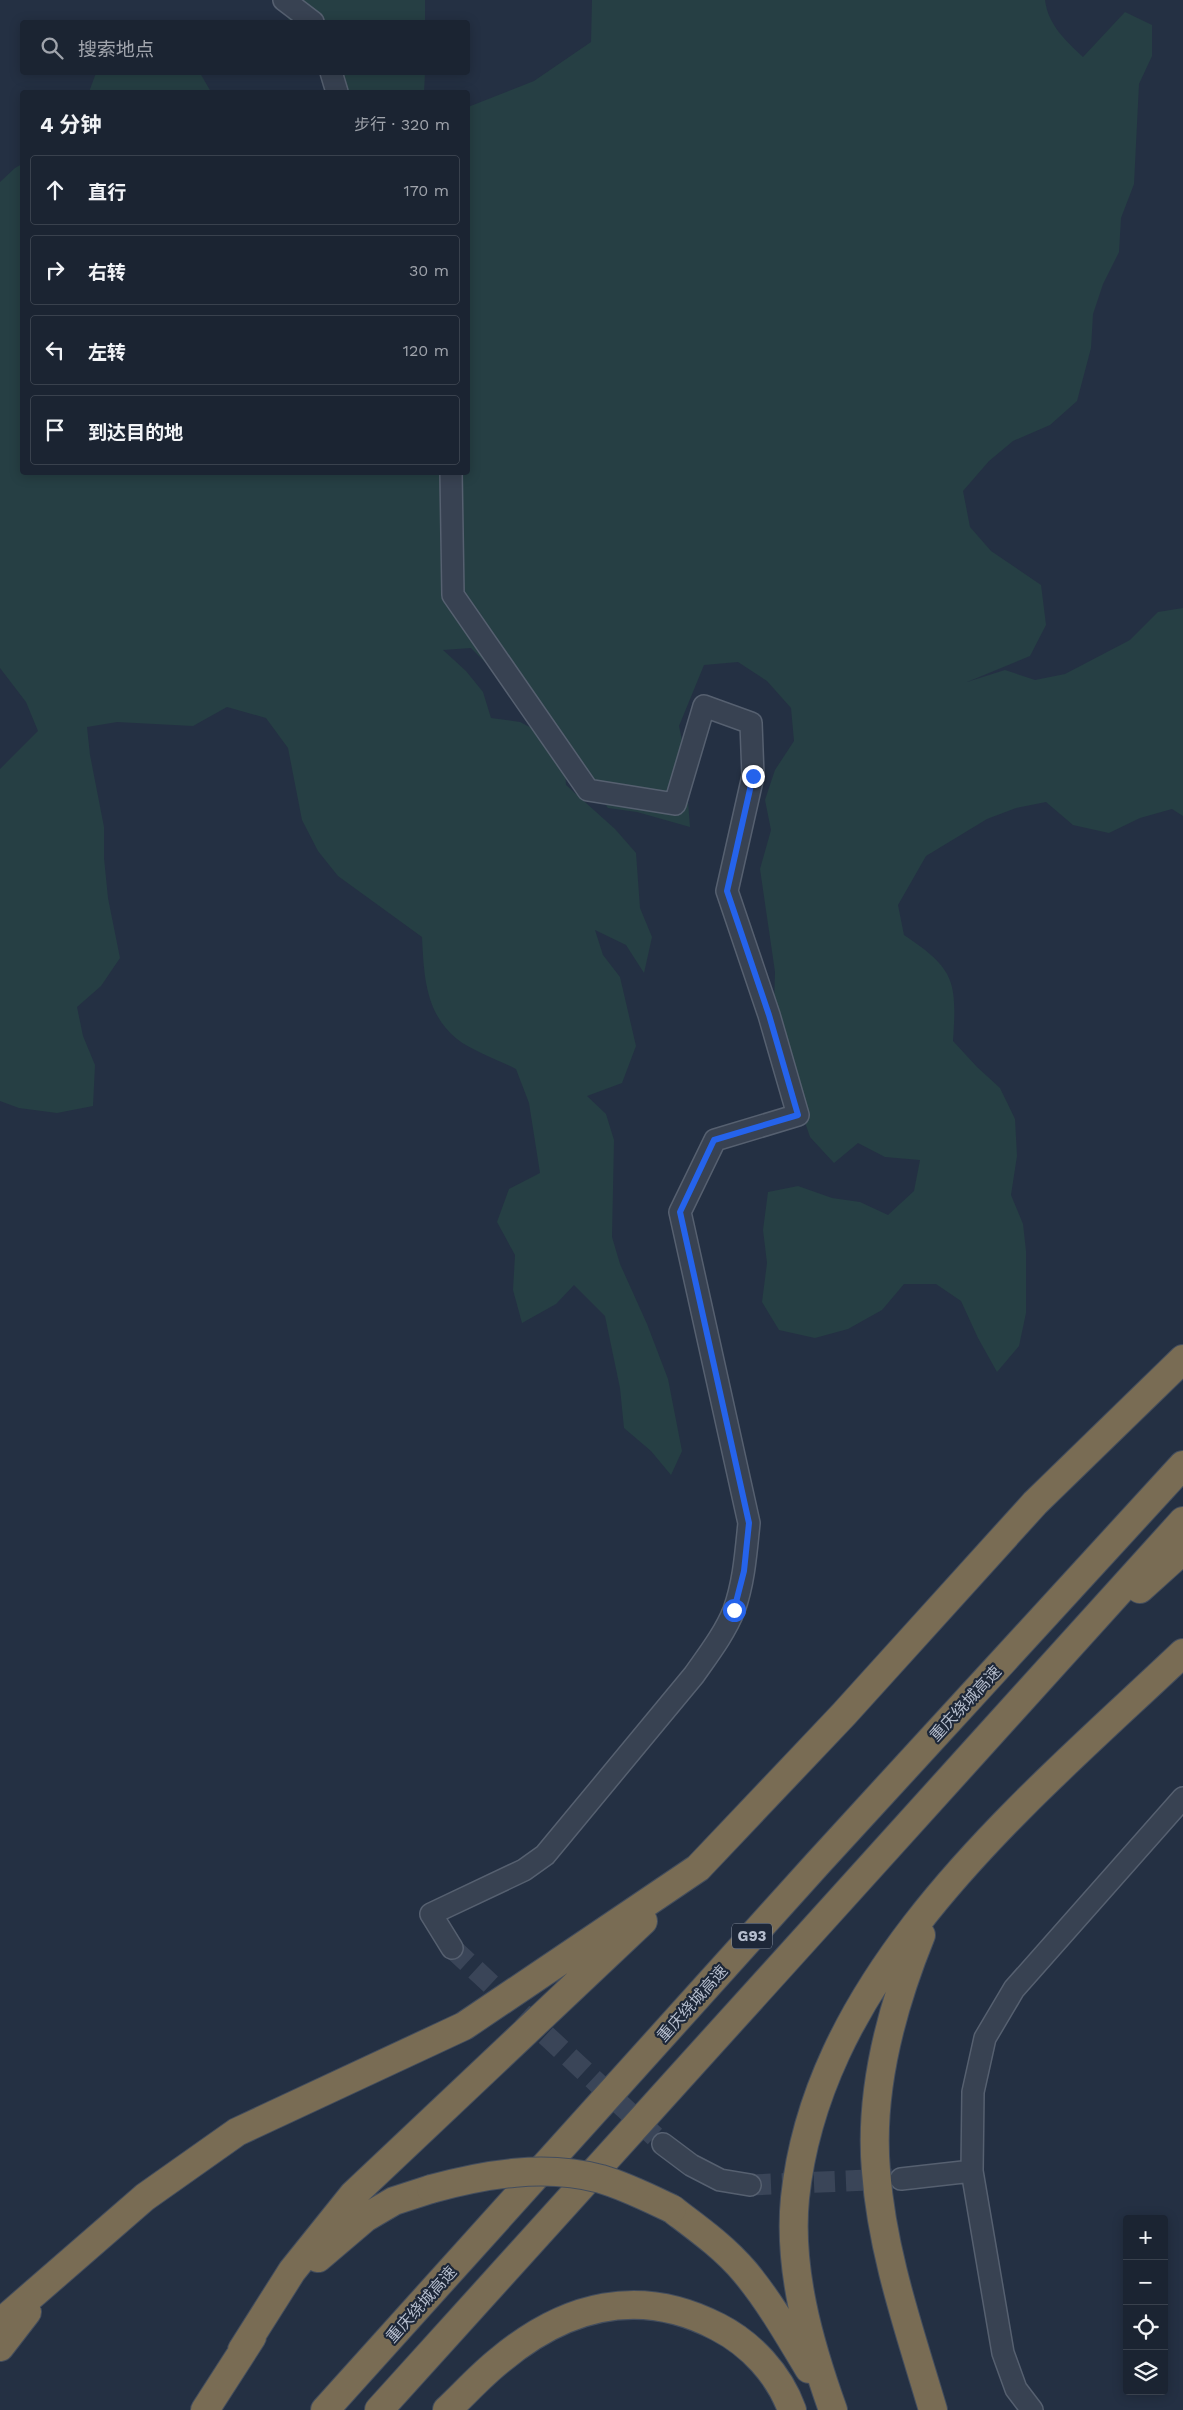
<!DOCTYPE html>
<html lang="zh">
<meta charset="utf-8">
<style>
body{margin:0;font-family:"Work Sans","Noto Sans SC",sans-serif;background:#242c3a;color:#f1f3f6}
.controls{position:absolute;right:15px;bottom:15px;display:grid;overflow:hidden;border-radius:5px;box-shadow:0 2px 12px #0003}
.controls button{width:45px;height:45px;display:grid;place-items:center;padding:0;border:0;border-bottom:1px solid #39414d;background:#1b2432;color:#f1f3f6;font:25px sans-serif}
.stop{position:absolute;width:15px;height:15px;margin:-11px;border:4px solid #2563eb;border-radius:50%;background:#fff}
.stop.end{background:#2563eb;border-color:#fff;box-shadow:0 1px 5px #0008}
.list{margin:0;padding:0;list-style:none}
h2{display:flex;justify-content:space-between;align-items:center;height:65px;margin:0;padding:0 20px;font-size:21px}
h2 small{font-size:16px;font-weight:400;color:#a0a4ac}
.list li{display:grid;grid-template-columns:32px 1fr auto;gap:15px;align-items:center;box-sizing:border-box;height:70px;margin:0 10px 10px;padding:0 10px;border:1px solid #39414d;border-radius:5px}
.list b{display:block;font-size:19px;white-space:nowrap}
.list em{font-size:16px;font-style:normal;color:#a0a4ac}
.icon{flex:none;width:28px;height:28px;fill:none;stroke:currentColor;stroke-width:2;stroke-linecap:round;stroke-linejoin:round}
.map{position:relative;flex:none;width:1183px;height:2410px;overflow:hidden}
.search{position:absolute;background:#1b2432;box-shadow:0 2px 12px #0003;left:20px;top:20px;width:450px;height:55px;display:flex;align-items:center;gap:12px;box-sizing:border-box;padding:0 18px;border-radius:5px;color:#a0a4ac;font-size:19px}
.panel{position:absolute;background:#1b2432;box-shadow:0 2px 12px #0003;left:20px;top:90px;width:450px;height:385px;border-radius:5px}
.map>svg:first-child{display:block}
.green{fill:#263f44}
.lines{fill:none;stroke-linecap:round;stroke-linejoin:round}
.street-tunnel{stroke:#3a4558;stroke-width:21;stroke-dasharray:21 11;stroke-linecap:butt}
.street-casing{stroke:#566070;stroke-width:24}
.highway-casing{stroke:#434d5d;stroke-width:30}
.street{stroke:#384252;stroke-width:21}
.highway{stroke:#796c54;stroke-width:28}
.highway-bridge-casing{stroke:#434d5d;stroke-width:30;stroke-linecap:butt}
.highway-bridge{stroke:#796c54;stroke-width:28}
.route{stroke:#2563eb;stroke-width:6}
.labels{text-anchor:middle;stroke-width:4.5;stroke-linejoin:round;paint-order:stroke}
.shield{fill:#1d2738;stroke:#8790a0;stroke-width:1}
.shield-label{font-size:15px;font-weight:bold;fill:#b5bdcd}
.street-label{font-size:16px;fill:#b5bdcd;stroke:#1d2738}
</style>
<div class="map">
<svg width="1183" height="2410" viewBox="0 0 1183 2410">
<rect width="100%" height="100%" fill="#243043"/>
<path class="green" d="M278,0H425V22H290Z
M592,0H1045C1048,25 1066,41 1083,57L1125,12L1152,25V56L1139,84L1134,184L1121,218L1119,252L1103,284L1093,314L1091,348L1077,401L1050,425L1013,441L989,461L963,491L970,527L991,551L1041,585L1046,625L1030,656L967,682L1005,670L1035,680L1065,674L1130,640L1158,612L1183,608V816L1172,809L1140,818L1109,833L1073,825L1046,802L1016,808L987,819L926,856L898,905L904,935C955,969 957,981 953,1041L977,1067L1000,1088L1015,1119L1017,1156L1011,1195L1023,1224L1026,1251V1313L1019,1346L997,1372L978,1338L961,1301L936,1284H904L882,1310L848,1329L815,1338L779,1330L762,1302L767,1263L763,1230L768,1192L798,1186L832,1198L860,1202L888,1215L914,1191L920,1160L885,1157L858,1143L834,1163L810,1137L789,1075L773,1044L775,972L760,869L771,830L765,800L775,770L794,741L791,708L767,681L738,662L704,665L679,726L684,750L690,827L637,812L608,808L502,679L471,648L443,650L466,671L483,692L491,718L520,722L547,736L564,757L566,785L615,829L636,853L640,908L652,937L644,973L626,945L595,930L603,955L620,977L636,1046L622,1083L587,1096L606,1114L614,1140L612,1237L620,1264L647,1324L668,1379L682,1451L671,1475L651,1451L624,1428L620,1388L605,1316L574,1285L556,1304L522,1323L513,1290L515,1255L497,1222L509,1189L540,1173L529,1103L516,1069C499,1060 472,1051 457,1039C425,1013 424,975 422,937L338,876L318,851L302,820L288,748L266,718L227,707L193,726L117,722L87,727L90,755L104,827V858L108,898L120,958L101,986L77,1007L83,1036L95,1065L93,1106L57,1113L19,1108L0,1101V769L38,731L26,702L0,668V182L15,168L22,164V472H468V107L534,81L591,42Z
M96,73H200L211,92H89Z
M323,73H425L424,92H339Z"/>
<g class="lines">
<path class="street-tunnel" d="M452,1948L663,2144
M750,2185L892,2179"/>
<defs>
<path id="street" d="M284,0L313,22
M331,72L337,92
M451,472L453,595L588,790L675,804L704,706L751,723L753,776L727,891L769,1015L798,1115L715,1140L680,1212L749,1523C746,1552 744,1582 734,1610C725,1633 708,1655 694,1675L545,1855L524,1870L431,1914L452,1948
M663,2144L691,2165L720,2180L750,2185
M901,2179L972,2171
M1032,2410L1016,2389L1003,2353L972,2171L973,2092L985,2038L1014,1989L1183,1798"/>
<path id="highway" d="M1140,1589L1183,1550
M921,1935C891,2009 869,2091 876,2171C882,2253 910,2332 933,2410
M672,2209C697,2228 724,2247 745,2272C770,2302 789,2336 809,2369
M318,2258L365,2218L394,2201L431,2189
M0,2323L145,2197L237,2132L464,2026L698,1868L844,1714L1035,1503L1183,1359
M0,2347L27,2312
M242,2350L292,2271L353,2195L643,1921
M205,2410L252,2337
M325,2410L818,1863L1183,1465
M379,2410L1183,1521
M447,2410C465,2393 481,2375 500,2360C566,2305 640,2286 718,2327C751,2344 779,2374 792,2410
M833,2410C809,2343 788,2269 795,2198C819,1969 1027,1801 1183,1653"/>
</defs>
<use href="#street" class="street-casing"/>
<use href="#highway" class="highway-casing"/>
<use href="#street" class="street"/>
<use href="#highway" class="highway"/>
<defs>
<path id="highway-bridge" d="M431,2189C486,2174 544,2164 601,2179C625,2186 649,2198 672,2209"/>
</defs>
<use href="#highway-bridge" class="highway-bridge-casing"/>
<use href="#highway-bridge" class="highway-bridge"/>
</g>
<g class="lines">
<path class="route" d="M734,1610L744,1571L749,1523L680,1212L714,1140L798,1115L769,1015L727,891L753,776"/>
</g>
<g class="labels">
<rect class="shield" x="732" y="1923.5" width="40" height="25" rx="4"/>
<g class="shield-label">
<text x="752" y="1941">G93</text>
</g>
<g class="street-label">
<text transform="translate(965 1703) rotate(-47)" y="6">重庆绕城高速</text>
<text transform="translate(692 2003) rotate(-48)" y="6">重庆绕城高速</text>
<text transform="translate(421 2304) rotate(-48)" y="6">重庆绕城高速</text>
</g>
</g>
</svg>
<div class="controls">
<button>+</button>
<button>−</button>
<button><svg class="icon" aria-label="locate" viewBox="0 0 24 24"><circle cx="12" cy="12" r="6"/><path d="M12 2v4M12 18v4M2 12h4M18 12h4"/></svg></button>
<button><svg class="icon" aria-label="layers" viewBox="0 0 24 24"><path d="M12 4l9 5-9 5-9-5zM3 14l9 5 9-5"/></svg></button>
</div>
<div class="stop" style="left:734px;top:1610px"></div>
<div class="stop end" style="left:753px;top:776px"></div>
<div class="search"><svg class="icon" aria-label="search" viewBox="0 0 24 24"><circle cx="10" cy="10" r="6"/><path d="M15 15l6 6"/></svg>搜索地点</div>
<section class="panel">
<h2>4 分钟<small>步行 · 320 m</small></h2>
<ul class="list">
<li><svg class="icon" aria-label="ahead" viewBox="0 0 24 24"><path d="M12 20V5M6 11l6-6 6 6"/></svg><div><b>直行</b></div><em>170 m</em></li>
<li><svg class="icon" aria-label="right" viewBox="0 0 24 24"><path d="M7 20v-9h11M14 6l5 5-5 5"/></svg><div><b>右转</b></div><em>30 m</em></li>
<li><svg class="icon" aria-label="left" viewBox="0 0 24 24"><path d="M17 20v-9H6M10 6l-5 5 5 5"/></svg><div><b>左转</b></div><em>120 m</em></li>
<li><svg class="icon" aria-label="arrive" viewBox="0 0 24 24"><path d="M6 21V4h12l-3 4 3 4H6"/></svg><div><b>到达目的地</b></div></li>
</ul>
</section>
</div>
